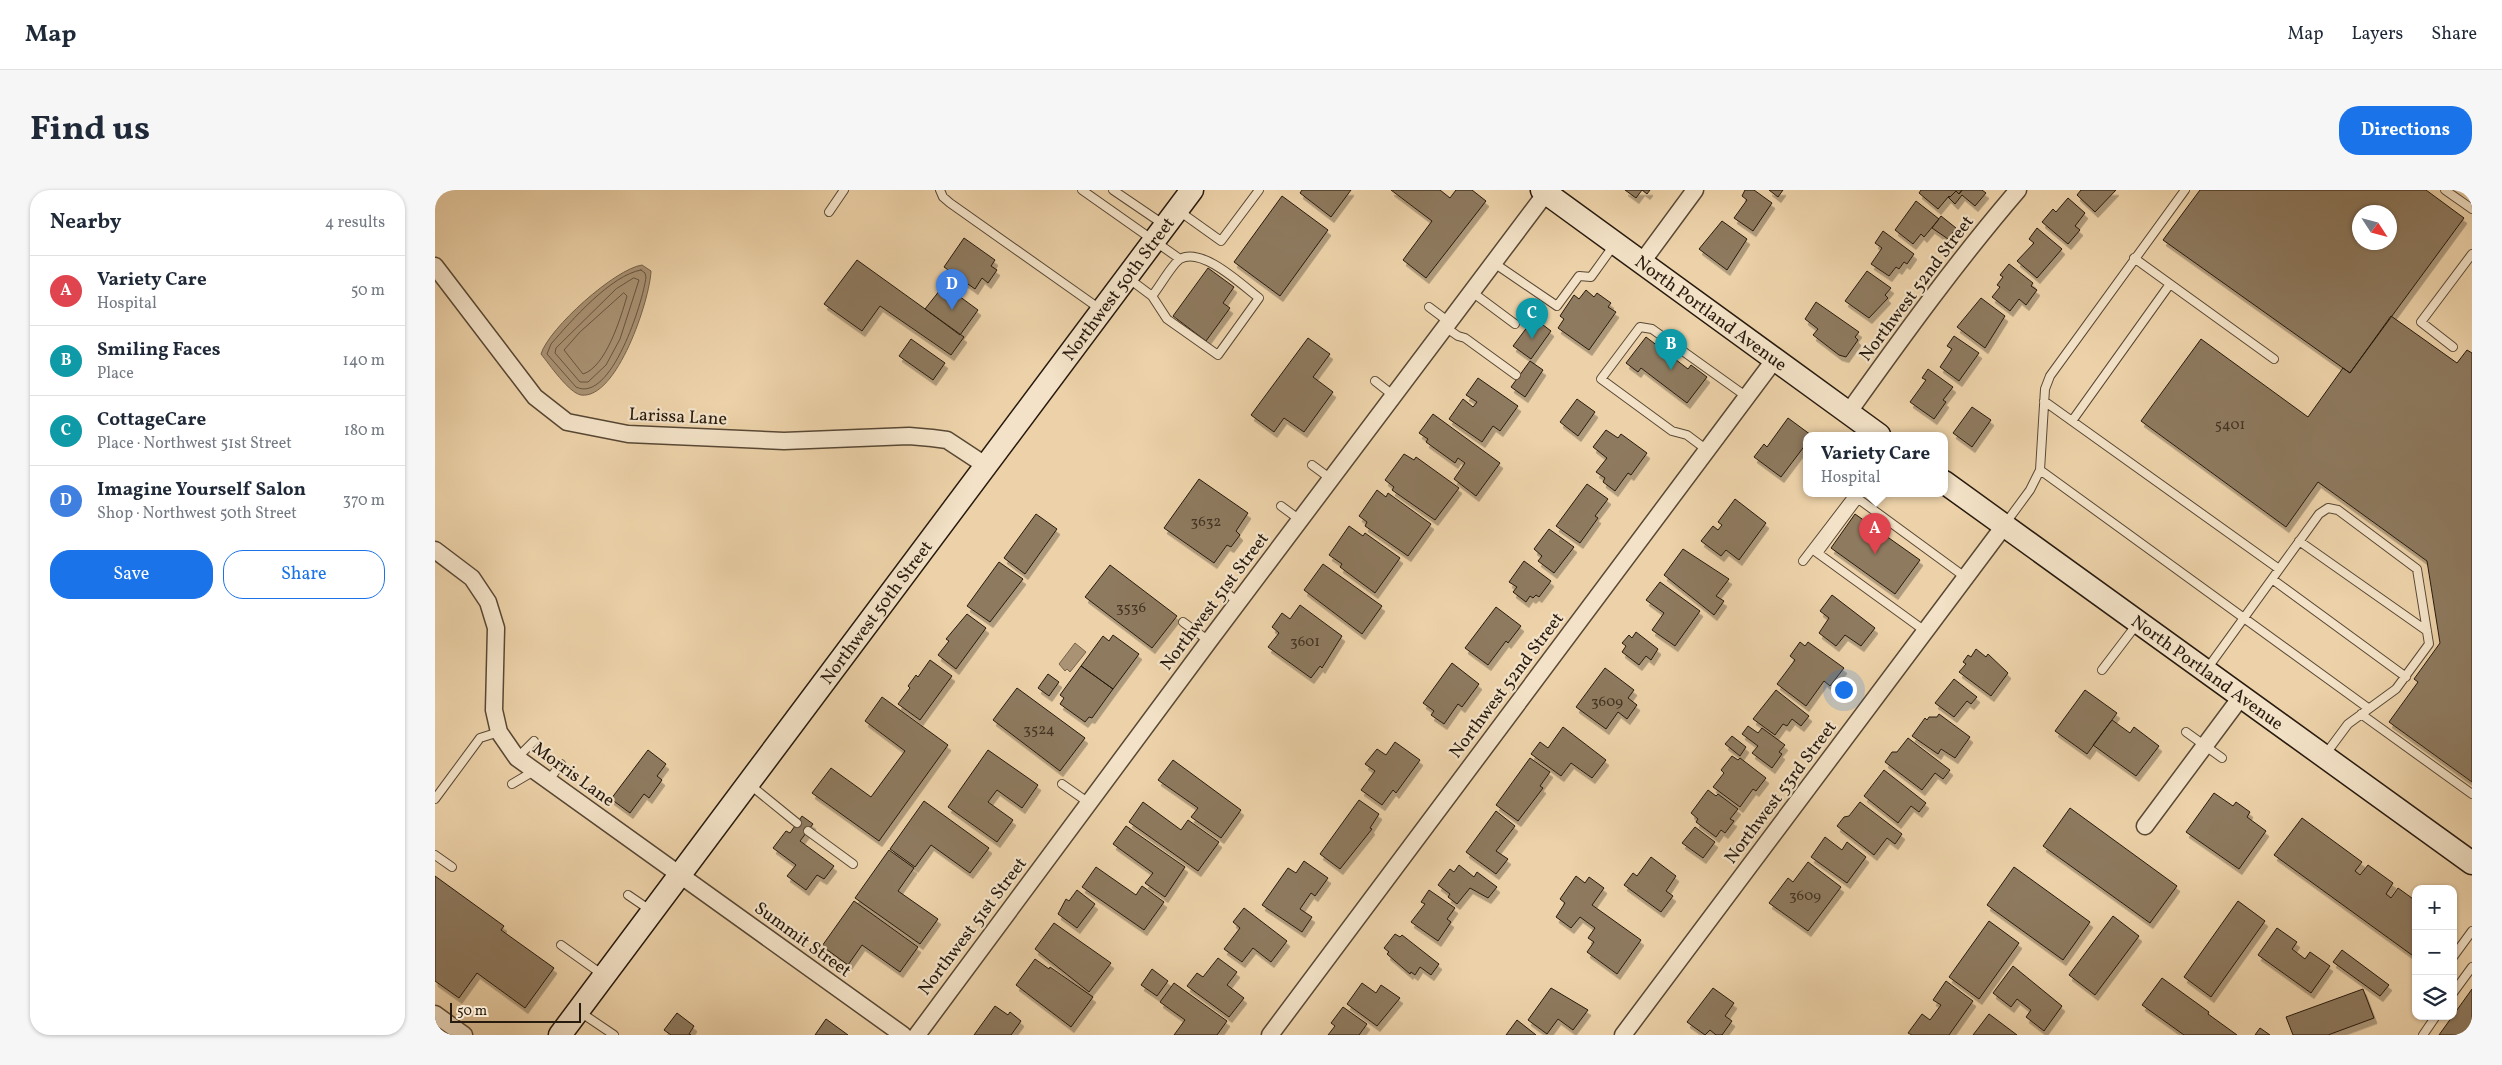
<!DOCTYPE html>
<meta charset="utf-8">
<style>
body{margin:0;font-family:Vollkorn,serif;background:#f6f6f7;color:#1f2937}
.controls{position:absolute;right:15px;bottom:15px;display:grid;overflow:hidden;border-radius:10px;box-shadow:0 1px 4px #0004}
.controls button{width:45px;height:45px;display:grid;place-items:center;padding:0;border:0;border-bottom:1px solid #e0e1e3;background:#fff;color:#1f2937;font:25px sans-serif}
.compass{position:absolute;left:1917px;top:15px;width:45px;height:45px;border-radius:50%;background:#fff;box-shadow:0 1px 4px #0004;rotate:126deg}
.scale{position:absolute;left:15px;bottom:12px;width:131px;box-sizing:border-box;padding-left:5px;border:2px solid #271a0e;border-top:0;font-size:14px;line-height:18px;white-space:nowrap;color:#271a0e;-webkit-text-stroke:4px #f3e2c7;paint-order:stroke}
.you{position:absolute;left:1408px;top:499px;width:18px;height:18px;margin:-12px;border:4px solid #fff;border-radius:50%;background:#1a73e8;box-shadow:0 0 0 8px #1a73e833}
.badge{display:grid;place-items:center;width:32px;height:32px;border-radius:50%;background:#1a73e8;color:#fff;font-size:16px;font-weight:700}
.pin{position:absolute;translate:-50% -41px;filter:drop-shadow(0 1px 2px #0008)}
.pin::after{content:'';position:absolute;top:26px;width:18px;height:15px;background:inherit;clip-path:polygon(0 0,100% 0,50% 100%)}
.popup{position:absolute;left:1368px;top:242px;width:145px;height:65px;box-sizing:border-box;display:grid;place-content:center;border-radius:10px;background:#fff;filter:drop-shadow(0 1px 4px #0005);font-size:16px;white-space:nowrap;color:#747a83}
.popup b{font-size:19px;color:#1f2937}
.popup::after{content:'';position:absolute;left:50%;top:100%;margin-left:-10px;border:10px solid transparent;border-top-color:#fff}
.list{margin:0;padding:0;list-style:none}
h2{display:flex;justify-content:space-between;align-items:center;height:65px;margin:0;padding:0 20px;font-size:21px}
h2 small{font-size:16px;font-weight:400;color:#747a83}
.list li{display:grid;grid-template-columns:32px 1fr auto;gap:15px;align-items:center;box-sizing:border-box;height:70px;padding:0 20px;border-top:1px solid #e0e1e3}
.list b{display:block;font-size:19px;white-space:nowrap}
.list p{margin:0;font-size:16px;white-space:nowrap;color:#747a83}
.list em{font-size:16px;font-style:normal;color:#747a83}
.actions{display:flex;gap:10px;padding:15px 20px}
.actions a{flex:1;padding:11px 0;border:1px solid #1a73e8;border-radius:20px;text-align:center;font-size:18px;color:#1a73e8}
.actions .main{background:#1a73e8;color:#fff}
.icon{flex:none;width:28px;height:28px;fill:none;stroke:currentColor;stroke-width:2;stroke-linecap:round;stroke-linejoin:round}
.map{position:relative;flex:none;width:2037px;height:845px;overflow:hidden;border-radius:20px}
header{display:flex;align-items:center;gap:30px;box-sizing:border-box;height:70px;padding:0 25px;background:#fff;border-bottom:1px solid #e0e1e3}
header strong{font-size:24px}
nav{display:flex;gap:28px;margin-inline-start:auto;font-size:18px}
.intro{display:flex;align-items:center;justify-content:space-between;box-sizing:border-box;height:120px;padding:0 30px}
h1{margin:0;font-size:35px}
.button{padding:12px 22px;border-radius:20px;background:#1a73e8;color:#fff;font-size:18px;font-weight:700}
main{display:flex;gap:30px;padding:0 30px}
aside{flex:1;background:#fff;border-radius:20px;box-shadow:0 1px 4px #0004}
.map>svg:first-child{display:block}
.water{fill:#aa9374;stroke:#76634b}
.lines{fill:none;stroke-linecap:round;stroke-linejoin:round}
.shore{stroke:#685641;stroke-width:1}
.building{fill:#8e7a5f;stroke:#271a0e;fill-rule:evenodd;filter:url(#shadow)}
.lane-casing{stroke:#584835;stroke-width:10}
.street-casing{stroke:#584835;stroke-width:19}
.secondary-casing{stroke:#271a0e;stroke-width:25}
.lane{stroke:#f3e2c7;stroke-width:8}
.street{stroke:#f3e2c7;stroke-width:16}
.secondary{stroke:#f3e2c7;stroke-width:22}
.labels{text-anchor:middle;stroke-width:4.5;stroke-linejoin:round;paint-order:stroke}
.number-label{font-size:15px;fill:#413222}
.street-label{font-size:18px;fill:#271a0e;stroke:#f3e2c7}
</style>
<header>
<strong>Map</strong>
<nav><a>Map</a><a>Layers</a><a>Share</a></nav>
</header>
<div class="intro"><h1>Find us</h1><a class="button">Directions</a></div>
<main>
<aside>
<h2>Nearby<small>4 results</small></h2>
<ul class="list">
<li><span class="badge" style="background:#e0444e">A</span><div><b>Variety Care</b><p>Hospital</p></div><em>50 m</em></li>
<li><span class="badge" style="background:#0f9aa8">B</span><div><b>Smiling Faces</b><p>Place</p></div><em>140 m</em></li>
<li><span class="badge" style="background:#0f9aa8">C</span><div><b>CottageCare</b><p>Place · Northwest 51st Street</p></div><em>180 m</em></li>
<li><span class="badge" style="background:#3f7fe0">D</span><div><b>Imagine Yourself Salon</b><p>Shop · Northwest 50th Street</p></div><em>370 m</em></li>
</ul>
<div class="actions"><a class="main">Save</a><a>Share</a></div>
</aside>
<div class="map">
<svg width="2037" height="845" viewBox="0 0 2037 845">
<defs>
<filter id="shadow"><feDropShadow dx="3" dy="5.5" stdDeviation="0" flood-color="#0004"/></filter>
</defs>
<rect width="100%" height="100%" fill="#edd2a9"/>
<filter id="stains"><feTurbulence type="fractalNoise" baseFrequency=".004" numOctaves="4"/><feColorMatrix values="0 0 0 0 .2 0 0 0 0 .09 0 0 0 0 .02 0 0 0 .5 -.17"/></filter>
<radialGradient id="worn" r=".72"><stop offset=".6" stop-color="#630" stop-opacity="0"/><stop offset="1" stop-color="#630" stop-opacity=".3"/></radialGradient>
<path class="water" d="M207,75L216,81C215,109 182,210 146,205C134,203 114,174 106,164C114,138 180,79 207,75Z
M640,453L651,462L635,482L632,479L630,481L624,474Z"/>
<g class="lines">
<path class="shore" d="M206,80L210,83L211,87C208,112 176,214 141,197L112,164L116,154C136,131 176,85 206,80Z
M199,88L204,90L185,149L171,175L153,192H145L120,163L121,158L181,99Z
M189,103L192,106C186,127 171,177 148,184L129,160L145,142Z"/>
</g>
<path class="building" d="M867,0H916L896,27L865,3Z
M956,0H1005L1015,8L1021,0H1037L1051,11L991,88L968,70L997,31Z
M1190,0H1215L1212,4L1207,0L1201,8Z
M1310,0H1319L1337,13L1318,41L1299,28L1312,10L1307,6Z
M1334,0H1348L1343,7Z
M1486,0H1527L1524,4L1521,1L1515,7L1514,6L1503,19L1484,3Z
M1527,0H1547L1551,3L1540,16L1527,5L1520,14L1513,7H1515L1521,1L1524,4Z
M1646,0H1681L1660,22L1642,5Z
M1765,0H1991L2029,28L1915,183L1728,50ZM1924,22H1954V52H1924Z
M847,6L893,40L845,106L799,72Z
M1633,8L1650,23L1640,36L1645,40L1633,54L1607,32L1618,19L1621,22Z
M1481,11L1504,29L1489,47L1486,44L1478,54L1460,40Z
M1506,26L1521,38L1513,49L1497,38Z
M1287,31L1312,49L1292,80L1264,59Z
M1602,38L1627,59L1602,88L1582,71L1599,53L1594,49Z
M1448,41L1479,64L1472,74L1469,72L1464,79L1461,77L1454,86L1436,74L1447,58L1440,53Z
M529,48L560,70L556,76L562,80L553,93L547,88L540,99L509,77Z
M422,70L529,147L516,165L445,116L427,141L389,114Z
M1574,74L1598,93L1596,96L1602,100L1591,115L1584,109L1575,121L1557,107L1565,97L1562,95L1568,87L1565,85Z
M773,78L799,97L788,113L795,118L771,151L738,126Z
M1432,81L1456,98L1450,105L1453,108L1434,128L1410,111Z
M509,95L543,120L525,145L490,119Z
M1151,100L1159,107L1162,103L1176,113L1173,117L1181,122L1154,160L1123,138L1129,129L1125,126L1139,105L1144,109Z
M1546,108L1570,126L1550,158L1522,137Z
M1381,112L1424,142L1420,147L1423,150L1411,167L1404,165L1378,145L1383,139L1370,129Z
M1956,126L2022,173L2032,160L2037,163V592L1954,532L1983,492L1979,489L2005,453L1992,371L1883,292L1851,337L1706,231L1766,149L1873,227L1908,178L1915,183Z
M1099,128L1116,141L1096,169L1078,156Z
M1519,146L1544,163L1524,191L1505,177L1517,159L1512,156Z
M1211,147L1253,179L1256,175L1272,187L1252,213L1206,178L1203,182L1191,173Z
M873,148L895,164L878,187L898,202L869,242L849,228L839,242L816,225Z
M476,149L510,173L498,190L464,166Z
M1095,171L1108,180L1090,207L1076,197Z
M1493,179L1518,197L1508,210L1511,212L1499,229L1475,212L1491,190L1487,188Z
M1043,188L1083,216L1065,241L1058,236L1047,252L1014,229L1028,209L1038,217L1042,212L1031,205Z
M1142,209L1160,222L1143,246L1125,232Z
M1537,217L1556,230L1537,257L1518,243Z
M998,224L1065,273L1041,306L1019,289L1030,273L1023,268L1020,273L991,252L993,249L984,243Z
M1353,228L1376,245H1371V254L1346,287L1319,267L1329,254L1332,257Z
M1171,240L1183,248L1186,244L1212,263L1196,285L1193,283L1180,301L1168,292L1170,288L1161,282L1172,268L1158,257Z
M969,264L979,270L981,267L1024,298L1000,330L957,300L959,297L950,290Z
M764,289L813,323L801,341L805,345L796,357L792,355L779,373L729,338Z
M1152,294L1173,309L1160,326L1163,328L1145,353L1121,336Z
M942,300L951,307L953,303L996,334L973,366L930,336L932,332L924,326Z
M1300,309L1331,333L1304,370L1291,360L1286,366L1266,351L1278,336L1283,340L1287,335L1283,332Z
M601,324L622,339L590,384L569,368Z
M1420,324L1485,370L1460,404L1396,358Z
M914,336L928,346L930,343L965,368L940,403L905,377L907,374L894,365Z
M1114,339L1139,357L1119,383L1103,371L1107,366L1099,359Z
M1248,359L1294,389L1281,406L1289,411L1279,425L1229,385Z
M1089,371L1116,391L1104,407L1101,405L1098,408L1095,406L1091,412L1078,402L1082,397L1074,392Z
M564,372L588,389L555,432L532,416Z
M888,374L947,416L927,444L869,400Z
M675,375L742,426L717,458L650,407Z
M1225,392L1265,421L1240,456L1217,440L1229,423L1211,410Z
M1397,405L1440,438L1426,456L1410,445L1401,456L1384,443L1394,428L1385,421Z
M865,415L907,446L887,478L885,476L876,488L833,457L844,443L837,437L847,423L855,429Z
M1061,417L1086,436L1073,453L1071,451L1053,475L1030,458Z
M532,424L551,438L521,479L503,465L514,451L511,449Z
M1201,442L1223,459L1216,470L1211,466L1204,475L1187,462L1191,456L1187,453L1194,445L1197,448Z
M678,445L704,464L678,499L646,476L668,446L674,451Z
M1365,452L1370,456L1373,452L1409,478L1395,496L1389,491L1371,516L1342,494L1360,470L1355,466Z
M1541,459L1551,467L1553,464L1573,483L1556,506L1524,482L1531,474L1528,472L1533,465L1536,467Z
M495,470L517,486L485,530L463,514L475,498L473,496L481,485L483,487Z
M1017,473L1044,494L1027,517L1023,514L1009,534L996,525L999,521L988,513Z
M646,476L678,499L657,528L654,527L650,532L625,514L629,508L625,505Z
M1170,478L1199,500L1193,508L1202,515L1192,529L1183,522L1171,539L1141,517Z
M613,484L624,492L614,506L603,498Z
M1519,489L1542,507L1536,514L1532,511L1519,527L1500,513Z
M582,498L650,548L625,581L558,530Z
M1341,500L1374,526L1366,536L1357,529L1352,536L1348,534L1340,545L1318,529Z
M1650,500L1682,523L1652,564L1620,541Z
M447,507L513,555L444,651L377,603L396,578L436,607L470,561L430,531Z
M1504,524L1535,547L1520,568L1506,559L1503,564L1477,546L1490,528L1492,530L1494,527H1502Z
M1677,530L1695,543L1699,537L1724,556L1701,586L1658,555Z
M1313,536L1323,543L1327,538L1350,555L1344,562L1347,564L1337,578L1317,563L1323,556L1307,544Z
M1128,537L1171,570L1157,588L1136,573L1126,586L1096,564L1105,552L1113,558Z
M1297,546L1311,557L1305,566L1290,554Z
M1473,548L1515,580L1508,589L1500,583L1487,600L1450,572L1457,562H1462Z
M960,552L985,570L961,603L958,600L947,615L926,600L940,581L930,574L942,559L951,565Z
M213,560L231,574L222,586L227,590L214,608L209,604L195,623L176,609Z
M553,560L603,595L587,618L562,600L553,612L578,630L562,652L513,617Z
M1297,566L1303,570L1305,568L1331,588L1321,601L1318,599L1305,617L1278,597L1289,583L1286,580Z
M1095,568L1115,582L1105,596L1108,598L1083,631L1061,615Z
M738,570L806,620L786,648L756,627L763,618L723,590Z
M1449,580L1491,613L1484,622L1476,616L1463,633L1429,606Z
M1273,600L1281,606L1283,604L1303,619L1295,629L1299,631L1290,643L1286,640L1281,647L1261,632L1263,629L1256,623Z
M1779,603L1798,616L1801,612L1815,622L1812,627L1831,641L1804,679L1751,642Z
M924,610L944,624L935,638L937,639L905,679L885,664Z
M489,611L554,658L535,683L496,655L480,677L455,659Z
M708,612L746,640L753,630L784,652L763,681L694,632Z
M1425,612L1467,644L1460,654L1452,648L1439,665L1402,636L1409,627L1414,626Z
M1635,618L1742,696L1715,733L1608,656Z
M1061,621L1080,636L1061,661L1073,669L1061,684L1031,662Z
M367,626L378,634L365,651L399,676L389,689L382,685L371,700L352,686L361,675L338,658L351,641L355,643Z
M1867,628L1927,672L1920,681L1925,685L1933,675L1958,693L1951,704L1956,708L1963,698L1981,711V768L1839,665Z
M691,636L750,677L730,707L710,693L718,683L678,654Z
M1260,637L1280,652L1268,668L1247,653Z
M1390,647L1407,660L1412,652L1431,667L1412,693L1376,667Z
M454,660L479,678L463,701L503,729L485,754L420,708Z
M1216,667L1241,686L1231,701L1238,706L1226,722L1189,695L1198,683L1202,686Z
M869,671L893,688L880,706L876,703L865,719L877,727L867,742L827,715L853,678L861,683Z
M1373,672L1406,697L1373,741L1334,713L1353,688L1358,692Z
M1024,675L1039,687L1042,682L1062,697L1053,708L1035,698L1022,714L1013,707L1015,704L1003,695L1015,679L1019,682Z
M661,677L701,705L707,696L729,712L709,740L647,697Z
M1579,677L1655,732L1628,770L1552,715Z
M0,686L69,736L66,740L119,778L90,818L42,783L24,808L0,791Z
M1141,686L1150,693L1154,687L1169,698L1157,715L1206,750L1182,784L1152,762L1159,752L1153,748L1160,738L1145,727L1136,738L1121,727L1130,713L1125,709Z
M642,700L660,714L642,738L623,724L631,709L634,711Z
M994,700L1020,718L1012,729L1016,732L1003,751L976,732L990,714L986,712Z
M419,711L483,757L465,782L427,755L413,775L387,756Z
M1803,711L1830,731L1776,807L1749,787Z
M809,718L852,751L836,772L818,758L807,772L789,759L805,738L798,732Z
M1678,726L1704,746L1660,805L1634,785Z
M1554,731L1584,753L1544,809L1514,787Z
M619,733L676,773L654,802L600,759Z
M1842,738L1862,752L1857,759L1870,769L1875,762L1895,776L1876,803L1823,765Z
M960,744L965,747L967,745L1004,774L996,785L985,777L980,785L976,782L975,784L952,764L954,762L949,758Z
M1907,760L1954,795L1945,806L1898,772Z
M783,768L802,782L792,795L809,808L794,827L752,796L762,783L768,787Z
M600,769L614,779L615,777L658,807L636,837L581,795Z
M1578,776L1627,816L1609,841L1591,827L1596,820L1582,809L1576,817L1558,803Z
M717,779L733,791L722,806L706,795Z
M1727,788L1774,822L1773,824L1802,845H1749L1707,815Z
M1511,791L1538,811L1514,845H1477L1473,843L1487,824L1495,830L1506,815L1498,810Z
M739,793L792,831L782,845H739L750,830L725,812Z
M927,793L941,803L946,795L965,808L942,836L912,814Z
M1116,798L1153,820L1138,840L1123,829L1112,844L1093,830Z
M1278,798L1299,813L1290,826L1297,831L1287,845H1281L1275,840L1270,845L1252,832Z
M1928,799L1939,828L1893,845H1858L1851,827Z
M2037,799V845H2004Z
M560,816L573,825L575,822L586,831L576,845H539Z
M908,817L932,834L924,845H893L900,836L896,833Z
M242,823L259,836L254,844L256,845H236L229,840Z
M1554,824L1582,845H1538Z
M391,829L413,845H380Z
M1082,830L1101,845H1071Z
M1825,838L1835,845H1820Z"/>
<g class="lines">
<defs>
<path id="lane" d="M505,0L508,7L515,13L665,119
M647,0L745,69
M678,0L728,34
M2010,0L2037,19
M744,21L786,51L824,0
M394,22L409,0
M1699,68L1839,169
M1059,73L1122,116L1144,86L1156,87L1179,55
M693,88L717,106L732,129L783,165L824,108C808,96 767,56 745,69C737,74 724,98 717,106
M1037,102L1080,134
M994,117L1014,132
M1010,137L1023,146L1030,148L1081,185
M2018,157L1986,132L2037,64
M940,191L959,206
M1609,211L1844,379
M1637,231L1735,94
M1272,260L1252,245L1237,241L1166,189L1205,137L1217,139L1312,207
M877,275L896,289
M1605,280L1933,518
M1418,305L1530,387
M846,316L865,330
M1570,334L1595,300L1605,280L1610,199L1615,186L1750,0
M1864,351L1992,441
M1377,359L1490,441
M1383,363L1423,309
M1368,371L1420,303
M1837,389L1971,487
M788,400L803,412
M748,432L774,451
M1772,479L1884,324L1893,318L1903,320L1982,379L1994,454L1961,499L1913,534L1890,565
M1667,480L1702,434
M1926,524L2037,604
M1751,542L1787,568
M82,568L99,551
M113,591L126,574
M77,594L99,581
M314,594L362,633
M627,594L654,613
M0,609L45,548L64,542
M373,641L418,674
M0,665L17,677
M193,705L215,720
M126,755L168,785
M2018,767L2037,741
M2018,803L2037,777
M145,822L179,845
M1988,845L2001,826"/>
<path id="street" d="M1207,72L1260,0
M0,76L100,207L132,232L193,244L349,251L474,246L497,248L512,250L550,275
M1413,223C1468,146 1522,71 1583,0
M0,360L37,388L53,412L61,438L59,520L64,542L82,568L468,845
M1710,636L1806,507
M0,824L29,845
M482,845L774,451L1111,3
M835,845L1340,169
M1188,845L1569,336"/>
<g id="secondary">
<path id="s1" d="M1107,0L1444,245"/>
<path id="s2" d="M1509,292L2037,673"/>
<path id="s3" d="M125,845L757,0"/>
</g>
</defs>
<use href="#lane" class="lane-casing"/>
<use href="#street" class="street-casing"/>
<use href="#secondary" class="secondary-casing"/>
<use href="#lane" class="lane"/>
<use href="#street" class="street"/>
<use href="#secondary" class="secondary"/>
</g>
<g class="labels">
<g class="number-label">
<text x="1795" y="239">5401</text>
<text x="771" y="336">3632</text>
<text x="696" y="422">3536</text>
<text x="870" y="456">3601</text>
<text x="1172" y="516">3609</text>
<text x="604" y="544">3524</text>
<text x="1370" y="710">3609</text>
</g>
<g class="street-label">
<text dy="6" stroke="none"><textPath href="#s3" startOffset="932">Northwest 50th Street</textPath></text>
<text transform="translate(1481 98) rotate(-53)" y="6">Northwest 52nd Street</text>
<text dy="6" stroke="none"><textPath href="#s1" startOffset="209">North Portland Avenue</textPath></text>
<text transform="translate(243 226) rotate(3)" y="6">Larissa Lane</text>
<text transform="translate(779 411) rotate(-53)" y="6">Northwest 51st Street</text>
<text dy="6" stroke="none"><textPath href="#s3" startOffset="528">Northwest 50th Street</textPath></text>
<text dy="6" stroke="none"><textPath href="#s2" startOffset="325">North Portland Avenue</textPath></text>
<text transform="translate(1071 495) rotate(-53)" y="6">Northwest 52nd Street</text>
<text transform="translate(139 584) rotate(36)" y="6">Morris Lane</text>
<text transform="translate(1345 602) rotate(-53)" y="6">Northwest 53rd Street</text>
<text transform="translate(537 736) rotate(-53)" y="6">Northwest 51st Street</text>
<text transform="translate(368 749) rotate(36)" y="6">Summit Street</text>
</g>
</g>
<rect width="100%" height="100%" filter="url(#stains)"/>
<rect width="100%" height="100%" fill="url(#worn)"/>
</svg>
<div class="controls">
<button>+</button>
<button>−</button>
<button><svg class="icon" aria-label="layers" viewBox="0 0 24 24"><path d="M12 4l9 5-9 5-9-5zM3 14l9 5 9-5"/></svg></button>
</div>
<svg class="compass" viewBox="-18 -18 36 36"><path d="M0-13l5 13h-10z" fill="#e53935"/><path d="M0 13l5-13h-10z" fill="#747a83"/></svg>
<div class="scale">50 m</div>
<div class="you"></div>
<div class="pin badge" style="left:1440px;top:364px;background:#e0444e">A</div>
<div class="popup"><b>Variety Care</b>Hospital</div>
<div class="pin badge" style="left:1236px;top:180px;background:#0f9aa8">B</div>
<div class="pin badge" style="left:1097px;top:149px;background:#0f9aa8">C</div>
<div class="pin badge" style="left:517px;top:120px;background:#3f7fe0">D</div>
</div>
</main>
